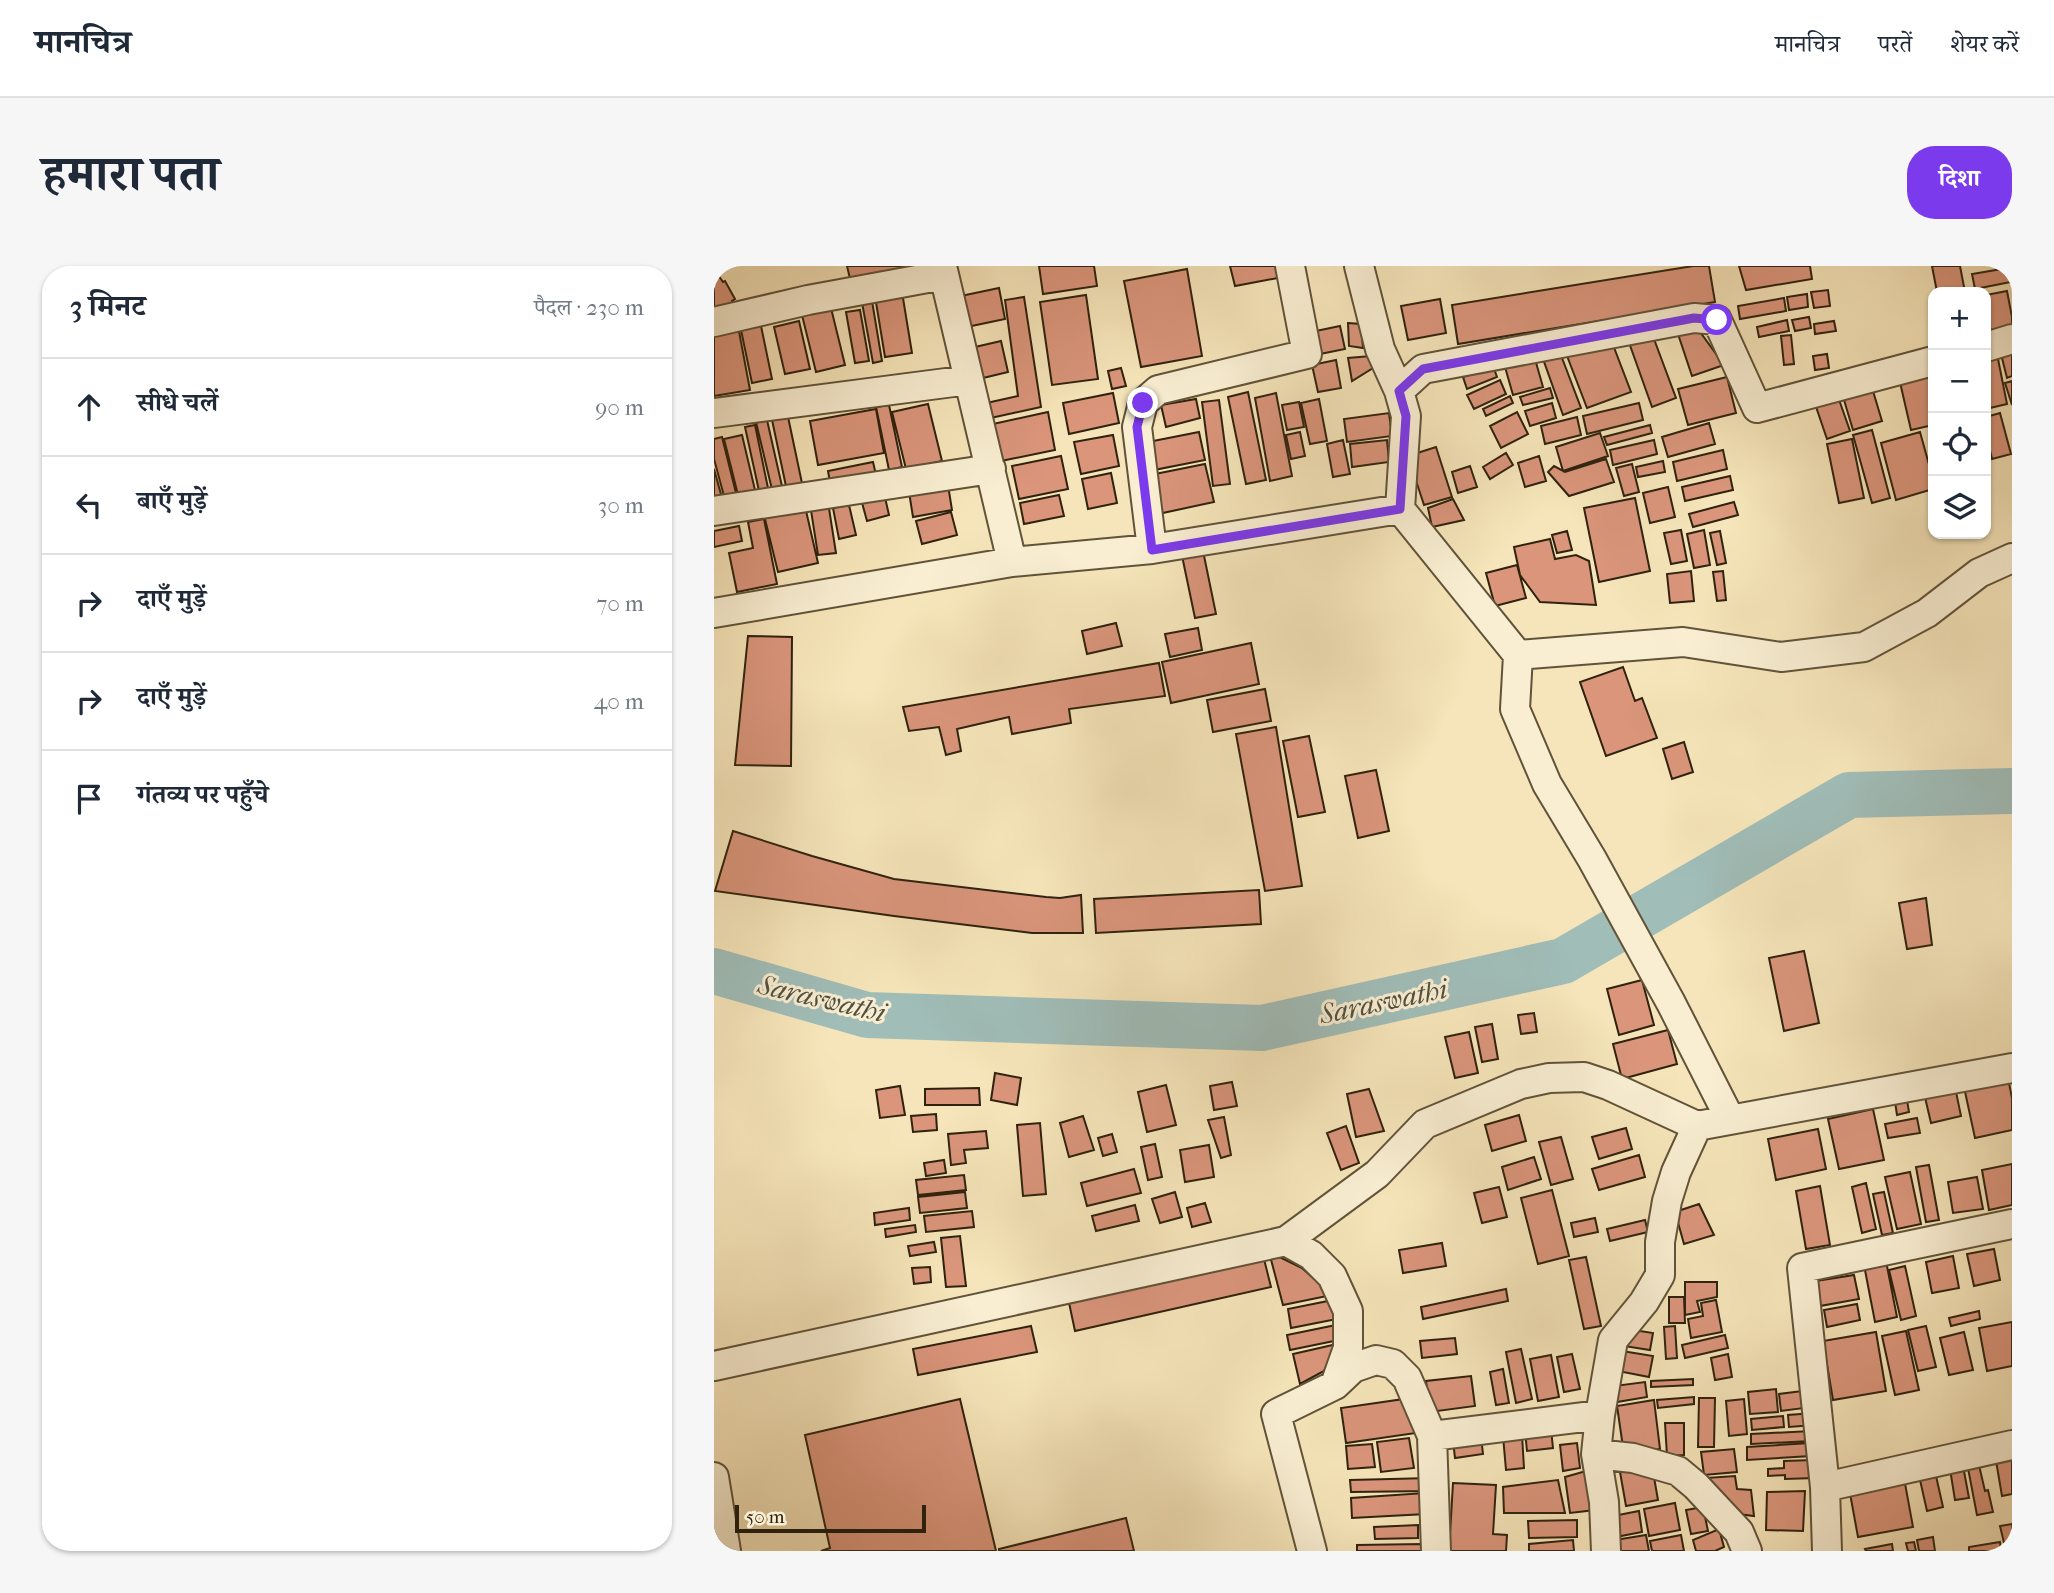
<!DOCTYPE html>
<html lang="hi">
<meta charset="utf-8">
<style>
body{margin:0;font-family:"IM FELL French Canon","Noto Serif Devanagari",serif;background:#f6f6f7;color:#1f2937}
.controls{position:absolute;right:21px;top:21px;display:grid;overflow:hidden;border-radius:14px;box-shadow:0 2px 5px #0004}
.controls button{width:63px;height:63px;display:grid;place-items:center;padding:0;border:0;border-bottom:2px solid #e0e1e3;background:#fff;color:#1f2937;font:35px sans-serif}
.scale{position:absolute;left:21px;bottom:18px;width:191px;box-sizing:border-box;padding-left:7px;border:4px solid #2f220e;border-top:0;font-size:19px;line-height:24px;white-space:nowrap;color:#2f220e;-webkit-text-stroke:5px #f9eed2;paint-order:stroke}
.stop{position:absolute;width:21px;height:21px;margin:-16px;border:5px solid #7c3aed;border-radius:50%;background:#fff}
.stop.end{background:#7c3aed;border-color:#fff;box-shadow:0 2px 7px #0008}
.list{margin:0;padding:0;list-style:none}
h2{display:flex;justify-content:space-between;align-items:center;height:91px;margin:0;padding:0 28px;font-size:30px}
h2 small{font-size:23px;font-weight:400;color:#747a83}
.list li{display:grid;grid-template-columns:46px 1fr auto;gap:21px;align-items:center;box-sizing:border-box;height:98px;padding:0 28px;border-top:2px solid #e0e1e3}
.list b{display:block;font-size:26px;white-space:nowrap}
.list em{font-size:23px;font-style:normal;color:#747a83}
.icon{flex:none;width:38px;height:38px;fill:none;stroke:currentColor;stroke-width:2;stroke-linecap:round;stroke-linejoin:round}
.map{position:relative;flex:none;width:1298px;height:1285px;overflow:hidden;border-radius:28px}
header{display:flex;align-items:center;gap:42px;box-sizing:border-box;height:98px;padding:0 35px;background:#fff;border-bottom:2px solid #e0e1e3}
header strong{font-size:33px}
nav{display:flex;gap:38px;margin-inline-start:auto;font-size:24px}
.intro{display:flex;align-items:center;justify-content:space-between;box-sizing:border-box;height:168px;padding:0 42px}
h1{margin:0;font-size:49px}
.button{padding:18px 32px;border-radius:28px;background:#7c3aed;color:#fff;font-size:24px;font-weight:700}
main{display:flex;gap:42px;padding:0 42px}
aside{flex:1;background:#fff;border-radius:28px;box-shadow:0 2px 5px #0004}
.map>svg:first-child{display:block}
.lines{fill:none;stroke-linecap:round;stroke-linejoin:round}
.river{stroke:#a0bdb8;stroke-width:46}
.building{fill:#da957b;stroke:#2f220e;stroke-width:2}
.street-casing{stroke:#615339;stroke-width:32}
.street{stroke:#f9eed2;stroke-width:28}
.route{stroke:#7c3aed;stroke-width:9}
.labels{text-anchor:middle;stroke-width:6;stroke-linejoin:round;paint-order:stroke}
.water-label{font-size:28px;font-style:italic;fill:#515041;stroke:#f9eed2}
</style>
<header>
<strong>मानचित्र</strong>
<nav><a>मानचित्र</a><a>परतें</a><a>शेयर करें</a></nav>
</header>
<div class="intro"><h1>हमारा पता</h1><a class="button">दिशा</a></div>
<main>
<aside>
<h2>3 मिनट<small>पैदल · 230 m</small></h2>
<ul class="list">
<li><svg class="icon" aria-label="ahead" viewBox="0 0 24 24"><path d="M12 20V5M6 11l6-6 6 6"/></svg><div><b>सीधे चलें</b></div><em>90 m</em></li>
<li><svg class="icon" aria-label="left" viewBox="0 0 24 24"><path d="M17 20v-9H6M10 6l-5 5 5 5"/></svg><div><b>बाएँ मुड़ें</b></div><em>30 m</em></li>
<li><svg class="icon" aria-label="right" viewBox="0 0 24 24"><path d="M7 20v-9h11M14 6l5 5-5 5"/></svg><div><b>दाएँ मुड़ें</b></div><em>70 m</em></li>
<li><svg class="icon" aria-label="right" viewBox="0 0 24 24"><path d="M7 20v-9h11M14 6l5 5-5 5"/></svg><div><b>दाएँ मुड़ें</b></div><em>40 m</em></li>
<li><svg class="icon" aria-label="arrive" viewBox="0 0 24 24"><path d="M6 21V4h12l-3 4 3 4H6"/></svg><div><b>गंतव्य पर पहुँचे</b></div></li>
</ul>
</aside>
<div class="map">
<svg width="1298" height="1285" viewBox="0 0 1298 1285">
<rect width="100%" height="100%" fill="#f6e5ba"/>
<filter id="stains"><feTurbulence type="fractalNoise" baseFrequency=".00286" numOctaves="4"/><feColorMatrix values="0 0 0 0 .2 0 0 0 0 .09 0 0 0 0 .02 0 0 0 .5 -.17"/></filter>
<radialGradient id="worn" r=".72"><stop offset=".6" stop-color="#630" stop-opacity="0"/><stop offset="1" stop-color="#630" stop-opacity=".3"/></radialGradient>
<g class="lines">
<path class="river" d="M0,705L153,749L548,762L849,695L1135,529L1298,525"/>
</g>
<path class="building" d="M133,0H220L138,21Z
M325,0H380L383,20L329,28Z
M516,0H572L574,10L521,20Z
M979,0H995L1001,36L744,78L738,39Z
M1025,0H1096L1098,13L1032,24Z
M1218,0H1246L1251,26H1223Z
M1294,2L1297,16L1261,23L1258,8Z
M473,3L488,90L427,101L410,15Z
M2,6L9,16L11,15L21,33L18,35L20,40L0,50V7Z
M187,20L198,87L171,91L160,24Z
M285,22L291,53L248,62L242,31Z
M1114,24L1116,40L1100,42L1097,26Z
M1293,25L1298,51V62L1277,66L1272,41V29Z
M1093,28L1094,41L1075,44L1073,31Z
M157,29L168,95L159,97L147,31Z
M372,29L384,113L338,119L326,36Z
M310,31L327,141L272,153L268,138L304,130L291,34Z
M1070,32L1072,45L1026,53L1024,40Z
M726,33L732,67L694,74L687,40Z
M116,38L131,99L102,106L86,41Z
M146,44L155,95L141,97L132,46Z
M1095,51L1097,62L1081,65L1078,54Z
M1073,54L1075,65L1045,71L1043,61Z
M46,55L58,113L38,117L26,59Z
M85,55L96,103L71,108L60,61Z
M1120,55L1122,65L1101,68L1100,58Z
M634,57L647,58L649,82L635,80Z
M961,59H981L1010,99L978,110Z
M24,60L36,124L0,130V65Z
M626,60L631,83L601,89L597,66Z
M937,65L962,132L938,141L913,71Z
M1077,69L1080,98L1070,99L1067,70Z
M896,71L917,126L873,142L850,82Z
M287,75L294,106L269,112L261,81Z
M1298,81V110L1293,112L1286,84Z
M1282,83L1293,138L1272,143V85Z
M845,84L867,142L849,149L828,90Z
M819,86L829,121L799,129L789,94Z
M1113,88L1115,102L1101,104L1099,90Z
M657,90L659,102L638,115L634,92Z
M622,94L627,122L604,126L598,99Z
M779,100L783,111L753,123L749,111Z
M407,102L412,120L398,123L394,105Z
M1217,104L1219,114V159L1197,164L1185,112Z
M1013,111L1022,147L974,159L964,123Z
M786,114L792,128L760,143L753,129Z
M1156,115L1168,155L1139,164L1127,124Z
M1298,115V139L1291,117Z
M836,122L839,132L809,139L806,131Z
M1122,125L1136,165L1113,173L1099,132Z
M534,126L552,214L532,218L514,131Z
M399,127L405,157L355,168L349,137Z
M562,127L578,210L556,215L541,132Z
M796,130L799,137L772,150L769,143Z
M482,133L486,152L452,161L447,139Z
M605,133L613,175L596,178L587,137Z
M505,134L516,218L499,220L488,136Z
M585,136L590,161L573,164L568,139Z
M838,137L842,152L816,160L811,145Z
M925,137L929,154L873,168L869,150Z
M214,138L228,195L192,203L178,146Z
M175,139L188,201L175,204L162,141Z
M162,143L170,187L104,199L96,155Z
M73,146L89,222L73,225L57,149Z
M334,146L341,184L287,195L279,158Z
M803,146L814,168L787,182L776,160Z
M675,147L678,170L633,176L630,153Z
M1286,147L1297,188L1278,193L1272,168V151Z
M863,151L867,169L831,178L827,160Z
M53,154L70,229L60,232L42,156Z
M995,157L1001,178L954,191L948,171Z
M41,159L56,232L47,234L31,161Z
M936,159L938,167L893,179L890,171Z
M1158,164L1176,232L1158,237L1139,169Z
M485,166L491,194L440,204L434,176Z
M586,166L591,190L577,193L572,169Z
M1206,166L1219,213V223L1182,234L1167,177Z
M886,167L894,190L849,205L842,181Z
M28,169L41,224L24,229L10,173Z
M399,169L405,200L367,208L360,176Z
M8,171L22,227L10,230L0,193V173Z
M1138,173L1150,232L1125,237L1113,178Z
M629,174L636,208L619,211L613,178Z
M673,174L675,196L638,201L636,178Z
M940,174L943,188L899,199L896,184Z
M722,181L738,231L710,239L694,190Z
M1009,184L1013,203L963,215L959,196Z
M792,187L799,199L776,213L769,201Z
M347,190L354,223L305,233L298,200Z
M825,190L832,215L811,221L804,197Z
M892,193L900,216L855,230L834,206L840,200L851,206Z
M949,195L951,206L924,211L922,201Z
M159,196L163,213L117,222L114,205Z
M491,198L500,236L444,248L436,209Z
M918,198L925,226L910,230L902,202Z
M756,200L763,221L744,227L738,206Z
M0,203L8,232L0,234Z
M397,207L403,237L374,243L368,213Z
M1016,210L1019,224L971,235L968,221Z
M234,219L238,244L199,251L195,226Z
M954,221L961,251L936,257L929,227Z
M170,227L175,249L153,255L147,233Z
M345,229L350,250L310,258L306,237Z
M921,232L936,305L885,316L870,242Z
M739,233L750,254L718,261L714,242Z
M90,236L104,297L64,306L49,245Z
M114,236L122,287L104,289L96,238Z
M1020,236L1024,249L979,261L975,248Z
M135,239L142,269L125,273L119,242Z
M237,246L243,269L208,278L202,255Z
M50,253L63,318L23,326L15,287L39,282L34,256Z
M25,260L28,275L0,281V265Z
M967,264L973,295L957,298L950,267Z
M990,264L996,299L980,302L973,268Z
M853,265L858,284L843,287L838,269Z
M1006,265L1012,297L1003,299L996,267Z
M836,273L841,293L862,289L875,295L882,339L826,336L806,309L800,281Z
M488,280L502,348L481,352L467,285Z
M803,299L812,332L781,340L772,307Z
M977,305L980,335L956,337L953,308Z
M1009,305L1012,334L1003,335L999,306Z
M402,357L408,380L373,388L368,365Z
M484,362L488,384L456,391L451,368Z
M34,370L78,371L77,500L21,499Z
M537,377L545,418L457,437L448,396Z
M445,397L451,430L355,443L357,457L298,468L295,451L243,463L247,485L232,489L225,461L195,465L189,441Z
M909,401L921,435L928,432L943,472L892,490L866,416Z
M551,423L557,455L499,466L493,434Z
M562,461L588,620L551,625L522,468Z
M595,470L611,546L584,551L569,475Z
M970,476L979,506L958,513L949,483Z
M662,504L675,565L644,572L631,510Z
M19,565L98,590L180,613L332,631L346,632L367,629L369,667H318L180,650L1,625Z
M545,624L547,658L382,667L380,633Z
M1212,632L1218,679L1193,683L1185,637Z
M1090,685L1105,757L1070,765L1055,692Z
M928,714L940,759L905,769L893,723Z
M820,747L823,766L807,768L804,749Z
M778,758L784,793L768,796L761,761Z
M954,764L963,798L908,813L899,778Z
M755,766L764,807L741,812L731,771Z
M281,807L307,812L303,839L277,834Z
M1294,812L1298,832V864L1261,872L1250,821Z
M518,816L523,840L500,844L496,820Z
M452,819L462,859L433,866L424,826Z
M186,820L191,849L166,852L162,824Z
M1241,821L1247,850L1217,857L1210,827Z
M265,822L266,839H211V823Z
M655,823L670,865L642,871L633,828Z
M1193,834L1195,846L1183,849L1181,836Z
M1159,843L1170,894L1125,903L1114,853Z
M222,848L223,864L199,866L197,850Z
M805,849L812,875L778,885L771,859Z
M369,850L380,884L355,891L346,857Z
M510,851L517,889L507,892L494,854Z
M1203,852L1206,867L1174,872L1171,858Z
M326,857L332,928L309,930L303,859Z
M632,860L645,897L627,904L613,867Z
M912,862L918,883L885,893L878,871Z
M1104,863L1112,903L1062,914L1054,873Z
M272,865L274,882L250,884L252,897L237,899L234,868Z
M398,868L403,886L389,890L384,872Z
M847,871L859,913L837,919L825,876Z
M441,878L448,911L434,914L427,881Z
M495,879L500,911L471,916L466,884Z
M925,889L931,911L885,924L878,903Z
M820,891L827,913L794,924L788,901Z
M230,894L232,907L212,910L210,897Z
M1298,898V939L1275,944L1268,904Z
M1215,899L1225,954L1212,956L1202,901Z
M420,903L427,927L373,940L367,917Z
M1196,906L1207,958L1183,963L1171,911Z
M250,909L252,924L204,929L202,914Z
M1263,911L1269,943L1239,947L1234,916Z
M1152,917L1162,963L1148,967L1138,921Z
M1106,920L1116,979L1092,983L1082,925Z
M785,921L793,951L768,957L760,927Z
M838,924L855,990L824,998L807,932Z
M251,926L253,942L206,947L204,931Z
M461,926L468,951L446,957L438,933Z
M1170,926L1179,967L1168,969L1159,928Z
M491,937L497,956L478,961L473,942Z
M985,938L1000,969L970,978L961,946Z
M421,939L425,955L382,965L378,950Z
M195,942L196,954L161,959L160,947Z
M258,945L260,961L212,966L210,950Z
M881,952L884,966L860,971L857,957Z
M931,954L934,966L896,975L893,963Z
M201,959L202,966L172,971L171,963Z
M246,970L252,1020L232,1021L227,972Z
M220,976L222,986L196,990L194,980Z
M728,977L732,1000L689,1007L685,984Z
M1280,983L1286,1014L1260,1020L1253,988Z
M555,986L588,1002L618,1029L569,1039Z
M549,989L557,1021L361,1065L354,1032Z
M1239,990L1245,1022L1218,1027L1212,996Z
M872,991L887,1060L870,1063L855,994Z
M1172,995L1183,1051L1161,1056L1150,999Z
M1191,1000L1202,1050L1187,1054L1175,1004Z
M216,1001L217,1016L200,1018L198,1002Z
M1140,1009L1145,1033L1106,1040L1102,1015Z
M971,1016H1003V1031L983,1035L986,1046L971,1049Z
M792,1023L794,1035L709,1053L707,1041Z
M955,1031H970L971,1057H955Z
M624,1033L628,1052L577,1062L574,1043Z
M1002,1034L1008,1066L977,1072L974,1053L989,1050L987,1037Z
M1143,1038L1146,1054L1113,1061L1110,1044Z
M1265,1045L1266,1053L1237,1060L1235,1052Z
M1298,1056V1100L1273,1105L1265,1062Z
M622,1059L625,1074L576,1084L573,1069Z
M317,1060L323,1086L204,1109L199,1083Z
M961,1060L963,1092L952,1093L950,1061Z
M1212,1060L1222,1101L1204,1105L1194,1064Z
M913,1063L939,1067L936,1084L910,1080Z
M1192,1065L1205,1124L1181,1129L1168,1070Z
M1162,1066L1172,1125L1119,1134L1109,1075Z
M1250,1066L1259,1104L1235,1109L1226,1072Z
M1011,1069L1014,1082L971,1092L968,1079Z
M741,1072L743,1088L708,1092L706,1075Z
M623,1078L610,1105L586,1118L579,1088Z
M807,1083L818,1133L802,1137L792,1086Z
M908,1085L939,1090L935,1111L904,1105Z
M858,1088L866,1123L850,1126L843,1091Z
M1014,1088L1018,1111L1001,1114L997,1092Z
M837,1089L845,1131L824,1135L816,1093Z
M789,1103L795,1137L782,1139L776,1106Z
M757,1110L761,1140L716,1146L712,1115Z
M979,1113V1119L937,1121V1115Z
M931,1116L933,1131L903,1136L900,1120Z
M1062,1123L1064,1146L1036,1148L1034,1126Z
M1096,1124L1098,1141L1067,1145L1065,1128Z
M980,1131V1138L944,1142L943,1134Z
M697,1132L702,1167L632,1177L627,1142Z
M985,1132H1001L1000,1181H984Z
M246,1133L282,1285H107L116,1282L91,1169Z
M1030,1133L1033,1168L1015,1170L1012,1135Z
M940,1134L946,1183L910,1188L903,1140Z
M1099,1147L1100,1159L1075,1161L1074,1149Z
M1069,1150L1070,1161L1038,1164L1037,1153Z
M951,1157H970V1189L953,1190Z
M837,1163L839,1182L813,1185L811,1165Z
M1097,1165V1175L1037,1178V1168Z
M808,1169L810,1202L792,1204L789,1170Z
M767,1171L769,1188L741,1192L739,1175Z
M695,1172L700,1202L667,1206L663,1176Z
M863,1177L866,1202L849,1205L846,1179Z
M1096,1177L1097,1190L1033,1194V1181Z
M658,1178L661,1201L634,1203L632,1180Z
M1020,1183L1023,1206L990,1209L987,1186Z
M1298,1186V1228L1288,1230L1281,1189Z
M1100,1194L1101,1212L1071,1213V1209L1054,1210V1203L1070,1202V1195Z
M1264,1195L1271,1225L1274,1224L1279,1246L1263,1249L1253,1197Z
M938,1200L944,1234L912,1240L906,1206Z
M1249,1200L1255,1232L1241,1234L1236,1203Z
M1220,1201L1229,1241L1213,1245L1204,1205Z
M879,1203L881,1244L856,1247L851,1211Z
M1021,1210L1023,1223L1037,1224L1040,1250L1024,1248L991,1212Z
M717,1212V1225L637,1226L636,1214Z
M1190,1212L1199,1261L1144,1271L1135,1222Z
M844,1214L851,1247H790L789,1221Z
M739,1217L782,1219L779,1268L793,1269L792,1285H735Z
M1091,1225L1089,1265L1052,1264L1053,1226Z
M711,1227L712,1248L638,1252L637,1232Z
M961,1237L966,1264L935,1270L930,1243Z
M989,1241L994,1265L977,1268L972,1244Z
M925,1245L928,1266L902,1271L899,1250Z
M412,1252L420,1285H285V1283Z
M863,1254V1271L815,1272L814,1255Z
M1298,1258V1285H1292L1286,1260Z
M704,1259V1272L661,1273L660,1261Z
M1005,1263L1010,1281L1001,1285H982L979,1274Z
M932,1269L935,1285H903L901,1274Z
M967,1269L970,1285H938L936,1275Z
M1219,1271L1221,1285H1205L1203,1274Z
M859,1274L860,1285H815V1278Z
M1200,1276L1202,1285H1194L1192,1277Z
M1286,1276L1287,1285H1255V1281Z
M709,1278L710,1285H643V1279Z
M1178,1278L1179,1285H1152L1151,1283Z"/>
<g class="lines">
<defs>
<path id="street" d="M228,0L298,296
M645,0L666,83L685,125
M0,56L94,34L230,9
M1272,81L1298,73
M0,147L255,114
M686,243L692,150L685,125L709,103L980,52L1003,54L1043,142L1219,95
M0,245L277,203
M438,283L423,161L429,137L444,124L593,88L576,0
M0,347L298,296L438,283L686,243L804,389L969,376L1067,391L1150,381L1213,347L1265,307L1298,292
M804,389L801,443L833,518L878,593L957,737L1016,853
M572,975L597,989L618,1010L634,1045V1082L621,1119
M0,1100L572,975L663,908L711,858L807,818L835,812L870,811L894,819L983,860L1298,802
M718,1170L886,1149
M882,1188L919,1192L964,1205L982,1220L1025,1266L1033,1285
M0,1211L12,1285
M1111,1221L1298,1179
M598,1285L562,1148L621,1119L639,1102L662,1094L679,1098L693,1112L718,1170L722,1285
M892,1285L890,1236L882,1188L886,1149L899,1074L930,1036L946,1009V976L953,935L962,906L983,860
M1113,1285L1111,1221L1088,1002L1298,958"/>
</defs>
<use href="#street" class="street-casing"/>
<use href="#street" class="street"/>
</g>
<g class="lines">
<path class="route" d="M429,137L423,161L438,284L686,243L692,150L685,125L709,103L980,52L1003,54"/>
</g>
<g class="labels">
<g class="water-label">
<text transform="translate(108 732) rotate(13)" y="10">Saraswathi</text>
<text transform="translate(669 735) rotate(-12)" y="10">Saraswathi</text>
</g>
</g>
<rect width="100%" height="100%" filter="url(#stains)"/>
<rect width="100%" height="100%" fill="url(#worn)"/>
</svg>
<div class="controls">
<button>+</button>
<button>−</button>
<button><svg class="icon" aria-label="locate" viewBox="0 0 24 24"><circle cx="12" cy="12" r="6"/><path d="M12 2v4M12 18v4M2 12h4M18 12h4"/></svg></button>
<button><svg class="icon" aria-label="layers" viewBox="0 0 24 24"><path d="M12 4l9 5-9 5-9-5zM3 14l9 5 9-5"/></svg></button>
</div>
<div class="scale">50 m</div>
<div class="stop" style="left:1003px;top:54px"></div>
<div class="stop end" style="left:429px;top:137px"></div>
</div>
</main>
